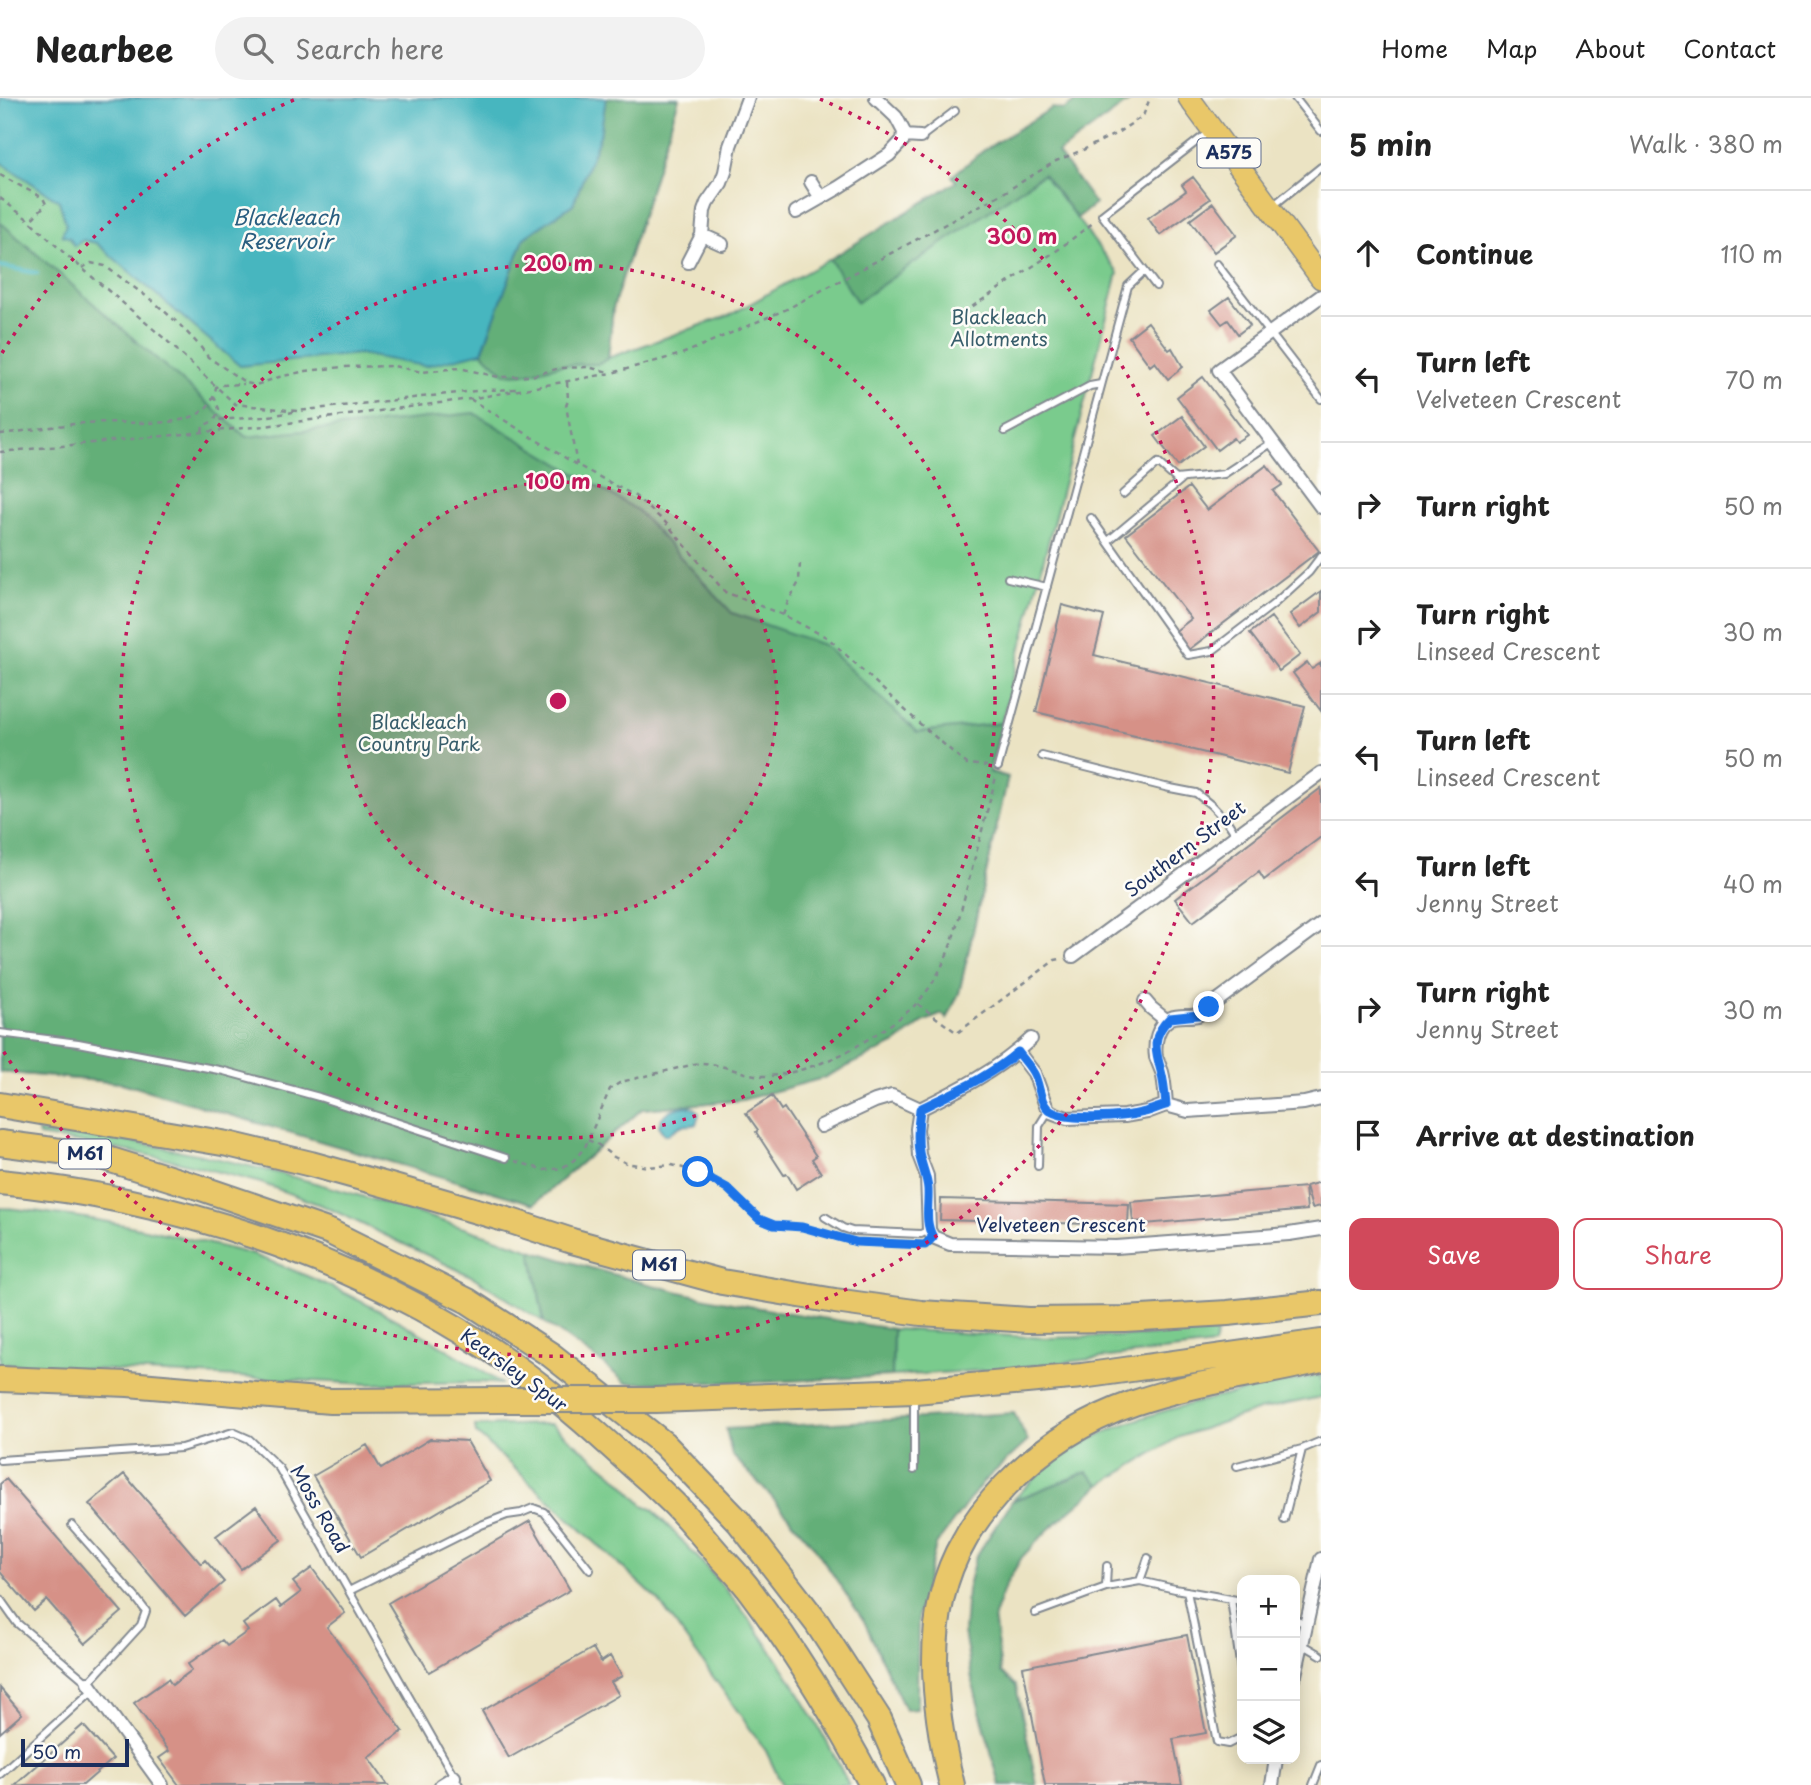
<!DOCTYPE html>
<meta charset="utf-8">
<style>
body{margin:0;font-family:"Playpen Sans",sans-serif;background:#f2f2f2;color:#222}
.controls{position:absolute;right:21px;bottom:21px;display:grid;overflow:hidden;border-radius:14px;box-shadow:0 4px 18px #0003}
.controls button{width:63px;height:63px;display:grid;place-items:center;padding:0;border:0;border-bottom:2px solid #e0e0e0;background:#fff;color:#222;font:35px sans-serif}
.scale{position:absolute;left:21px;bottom:18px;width:108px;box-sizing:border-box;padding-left:7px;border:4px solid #1b2f5e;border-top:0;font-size:19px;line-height:24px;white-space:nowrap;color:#1b2f5e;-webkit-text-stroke:5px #fdfcf7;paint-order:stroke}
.stop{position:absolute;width:21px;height:21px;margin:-16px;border:5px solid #1a73e8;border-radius:50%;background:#fff}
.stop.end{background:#1a73e8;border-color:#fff;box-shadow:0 2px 7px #0008}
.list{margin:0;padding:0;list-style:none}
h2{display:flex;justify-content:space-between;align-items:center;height:91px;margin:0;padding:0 28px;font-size:30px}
h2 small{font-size:23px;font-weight:400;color:#767676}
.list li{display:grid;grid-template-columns:46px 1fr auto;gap:21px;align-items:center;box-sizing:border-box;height:126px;padding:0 28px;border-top:2px solid #e0e0e0}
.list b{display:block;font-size:26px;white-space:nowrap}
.list p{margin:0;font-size:23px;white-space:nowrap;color:#767676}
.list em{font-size:23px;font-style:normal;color:#767676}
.actions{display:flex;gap:14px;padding:21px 28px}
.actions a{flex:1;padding:16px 0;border:2px solid #d1495b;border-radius:14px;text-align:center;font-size:24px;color:#d1495b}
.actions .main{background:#d1495b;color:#fff}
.icon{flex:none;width:38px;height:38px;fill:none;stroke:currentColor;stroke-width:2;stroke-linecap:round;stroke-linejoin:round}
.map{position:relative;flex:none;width:1321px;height:1687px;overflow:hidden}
header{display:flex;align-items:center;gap:42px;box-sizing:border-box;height:98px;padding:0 35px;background:#fff;border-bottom:2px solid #e0e0e0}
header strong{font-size:33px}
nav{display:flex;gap:38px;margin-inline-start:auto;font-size:24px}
.search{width:490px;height:63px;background:#f2f2f2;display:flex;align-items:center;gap:18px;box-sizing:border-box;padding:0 24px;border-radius:38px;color:#767676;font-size:26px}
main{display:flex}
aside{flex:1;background:#fff}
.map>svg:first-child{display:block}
.green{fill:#7acb8d;stroke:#4a7d76;stroke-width:2}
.forest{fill:#63af78;stroke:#3f6f6b;stroke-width:2}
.water{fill:#47b6bf;stroke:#31728e;stroke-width:2}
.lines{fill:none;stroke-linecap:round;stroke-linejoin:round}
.stream{stroke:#47b6bf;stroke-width:4.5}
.building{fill:#d69187}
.service-casing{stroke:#838990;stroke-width:10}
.minor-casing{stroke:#838990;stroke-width:16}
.primary-casing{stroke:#838990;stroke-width:24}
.motorway-casing{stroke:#838990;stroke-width:28}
.path{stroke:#838990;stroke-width:2.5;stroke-dasharray:5 5;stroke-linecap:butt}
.service{stroke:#fff;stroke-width:6}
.minor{stroke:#fff;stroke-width:12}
.primary{stroke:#e9c769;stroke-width:21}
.motorway{stroke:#e9c769;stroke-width:24}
.motorway-bridge-casing{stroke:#838990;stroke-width:28;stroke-linecap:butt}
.motorway-bridge{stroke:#e9c769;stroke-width:24}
.route{stroke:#1a73e8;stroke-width:9}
.ring{fill:none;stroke:#c2185b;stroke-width:3.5;stroke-dasharray:3.5 7}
.labels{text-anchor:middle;stroke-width:5;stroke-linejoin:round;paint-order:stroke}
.shield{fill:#fdfcf7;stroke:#5f6c8c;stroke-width:2}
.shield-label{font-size:18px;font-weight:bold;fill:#1b2f5e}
.park-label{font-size:19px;fill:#385e6c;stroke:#fdfcf7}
.street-label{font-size:19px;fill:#1b2f5e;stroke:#fdfcf7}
.water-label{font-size:21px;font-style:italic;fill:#2a5e80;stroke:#fdfcf7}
.centre{fill:#c2185b;stroke:#fdfcf7;stroke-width:3.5}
.ring-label{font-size:21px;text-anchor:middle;font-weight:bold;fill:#c2185b;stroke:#fdfcf7;stroke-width:5;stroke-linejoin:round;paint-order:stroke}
</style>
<header>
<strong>Nearbee</strong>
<div class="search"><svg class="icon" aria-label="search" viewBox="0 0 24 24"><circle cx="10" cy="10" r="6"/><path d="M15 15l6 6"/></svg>Search here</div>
<nav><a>Home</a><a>Map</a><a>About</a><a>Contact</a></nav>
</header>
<main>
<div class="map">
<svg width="1321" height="1687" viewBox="0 0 1321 1687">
<rect width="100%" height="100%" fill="#fdfcf7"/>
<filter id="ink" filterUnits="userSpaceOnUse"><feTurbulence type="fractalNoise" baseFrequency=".0143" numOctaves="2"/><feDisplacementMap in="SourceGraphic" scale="14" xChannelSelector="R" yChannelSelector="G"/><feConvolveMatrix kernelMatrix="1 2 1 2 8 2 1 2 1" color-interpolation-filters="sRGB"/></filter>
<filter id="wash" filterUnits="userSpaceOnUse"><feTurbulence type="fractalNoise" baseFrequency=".00686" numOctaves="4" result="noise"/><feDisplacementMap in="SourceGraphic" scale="28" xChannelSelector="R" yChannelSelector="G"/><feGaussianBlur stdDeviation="1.57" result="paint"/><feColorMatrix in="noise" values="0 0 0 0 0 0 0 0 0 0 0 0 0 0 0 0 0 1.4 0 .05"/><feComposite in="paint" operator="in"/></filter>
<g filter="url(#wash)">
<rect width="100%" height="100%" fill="#ebe3c3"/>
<path class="green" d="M0,0H679L613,210L608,260L730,217L830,161L857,203L1043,76L1118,175L989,673L1008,679L959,895L947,921L942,916L923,924L896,945L823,980L742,1002L642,1011L534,1106L122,985L0,974Z
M38,1034C70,1038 102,1039 134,1044C269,1067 402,1109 531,1152L544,1224L473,1179L326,1109L261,1085L168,1061L101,1048L39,1038Z
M0,1110C27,1111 53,1116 79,1119C123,1126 167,1135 210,1146C225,1150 242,1153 256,1158C344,1189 425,1235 502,1286L479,1284L368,1286L0,1266Z
M893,1231L1046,1240L1137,1238L1217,1235L1214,1247L1004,1271L892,1278Z
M1321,1277V1299L1259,1312L1179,1339L1100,1387L1087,1374L1012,1403C1030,1385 1047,1367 1069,1354C1111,1326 1162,1313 1210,1301C1247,1292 1284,1284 1321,1277Z
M551,1326L614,1377L643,1407L652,1411C670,1431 690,1450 707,1470C765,1534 811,1610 849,1687H782L766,1653L659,1503L476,1335L475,1328Z"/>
<path class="forest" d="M606,0H679L613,210L608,261L598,266L560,267L529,275L505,276L482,254L524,140L573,106L600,37Z
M1081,0H1134L1058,55L1095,106L1077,120L1043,76L857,204L830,161L956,84L952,78L984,52L1052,10L1063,12Z
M0,124L246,339L474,315L637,412L732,515L824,547L917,634L1003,625L989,674L1008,679L959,895L947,921L942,916L923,924L896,945L823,980L742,1002L642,1011L534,1106L122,985L0,974Z
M531,1152C586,1169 641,1185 697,1198C761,1212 827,1221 893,1231L892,1278L765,1284L626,1285L602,1265L544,1224Z
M1014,1315L1028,1343L982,1385L936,1447L918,1517L917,1611L905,1612L864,1523L813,1447L770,1397L732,1357L726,1331Z
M1087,1374L1100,1387L1048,1432L1022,1459L1005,1488L994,1518L1001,1574L1016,1588L1037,1687H1000L973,1587L964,1534L967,1492L975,1460L1012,1403Z"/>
<path class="water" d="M0,0H606L600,37L573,106L524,140L482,254L425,268L359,256L240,268L96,145L83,142L74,148L70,140L62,137L66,126L59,103L0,64Z
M688,1008L696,1011L699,1016L696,1026C691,1028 689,1027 684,1027C678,1028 673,1033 668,1037L664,1036L659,1029C661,1013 673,1010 688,1008Z"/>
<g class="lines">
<path class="stream" d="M0,168L37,175"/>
</g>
<g id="blocks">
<path class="building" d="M1193,79L1210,101L1160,137L1148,120L1186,93L1182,87Z
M1213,105L1237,137L1214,154L1190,122Z
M1229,199L1250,227L1238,236L1228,222L1222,226L1211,212Z
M1148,224L1169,252L1172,250L1183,269L1168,281L1155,264L1150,268L1129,239Z
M1203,279L1247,337L1236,344L1233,340L1217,352L1177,299Z
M1182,318L1204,348L1178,368L1155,338Z
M1267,367L1282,387L1273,393L1319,453L1187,553L1173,535L1191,521L1126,437L1189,389L1207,412Z
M1321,493V514L1300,530L1290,516Z
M1062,507L1104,518L1094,557L1305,608L1288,675L1036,614Z
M1271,519L1300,557L1279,573L1250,535Z
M1307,564L1312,571L1321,565V613L1293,575Z
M1321,690V739L1264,782L1259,774L1193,824L1175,801Z
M772,998L781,1012L784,1010L816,1058L812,1061L821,1075L796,1091L787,1076L784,1077L756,1034L758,1032L746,1015Z
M1321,1084V1108L1312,1110L1306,1088Z
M1305,1089L1307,1112L1145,1126V1123L1133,1124L1131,1104Z
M941,1101L1129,1106L1128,1127L940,1122Z
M430,1341L467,1343L490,1383L361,1459L313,1378L367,1347L381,1371Z
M124,1376L201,1466L205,1462L224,1484L185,1518L89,1406Z
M6,1381L122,1514L85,1546L47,1502L34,1513L0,1474V1386Z
M256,1408L281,1442L241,1471L216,1438Z
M530,1423L570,1492L429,1574L388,1505Z
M312,1470L345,1515L327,1529L403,1633L368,1659L388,1687H179L159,1660L169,1653L134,1605L168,1581L172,1587L192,1572L188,1566L222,1542L227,1548L248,1533L243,1526L276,1502L281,1509L301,1494L293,1484Z
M1187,1537L1206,1635L1173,1641L1182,1687H1045L1023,1569Z
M593,1550L601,1564L610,1558L622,1578L611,1584L619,1597L509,1660L482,1613Z
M0,1590L22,1616L0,1635Z
M83,1627L113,1661L83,1687H15Z"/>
</g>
</g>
<g filter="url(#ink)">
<use href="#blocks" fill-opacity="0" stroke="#838990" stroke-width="2"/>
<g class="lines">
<defs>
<path id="service" d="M1295,0L1321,33
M921,39L955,13
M1274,107L1321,69
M1217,166L1321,301
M1156,188L1102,117L1209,34
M1005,333L1090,288L1101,286
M1123,396L1158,365L1176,381L1224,376L1273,344
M1091,420L1188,557L1212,553L1275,505L1309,474L1321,458
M1108,443L1181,382
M1008,480L1047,489
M1042,658L1165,689L1196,695L1211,707L1229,726L1236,737
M998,669L1128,188L1144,173
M0,935L78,945L224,973L319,999L506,1060
M1038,1068L1039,1028L1049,1012
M825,1119L843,1130L852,1133L921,1136L929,1132
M0,1362L181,1350L233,1334L249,1341L279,1370L459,1687
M1237,1368L1302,1351
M914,1372V1297
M1284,1422L1302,1351L1321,1343
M1140,1483L1148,1460
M1106,1489L1107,1468
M349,1493L481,1427L507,1417L521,1415L533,1410L544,1414L590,1472
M1187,1493L1217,1644L1228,1646L1240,1640L1242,1637
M0,1501L17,1525L88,1585L141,1527L146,1513L136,1500L72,1427
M1231,1501L1242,1580
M1035,1515L1106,1489L1140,1483L1175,1491L1242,1503
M1295,1521L1306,1526
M1302,1546L1321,1557
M0,1676L93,1592
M1313,1687L1321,1667"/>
<path id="minor" d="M904,38L920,39
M811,84L821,100
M796,114L838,90L889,57L903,42L904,34L896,19L876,0
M702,137L722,146
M688,164L702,137L704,113L707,105L721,85L725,74L730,48L748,0
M1321,198L1219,272L1321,409
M1073,858L1321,675
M1145,903L1151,910L1167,923
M1018,954L1034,975L1046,1008L1051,1014L1067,1020L1124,1018L1147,1014L1166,1007L1188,1013L1304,1005L1321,1001
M1166,1007C1165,996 1165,985 1162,974C1160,969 1158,964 1156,959C1154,945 1157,927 1171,920C1178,917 1190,919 1198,917L1321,826
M920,1011L917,1031L919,1057L927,1078L929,1132L933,1139L950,1146L1116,1149L1289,1136L1321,1131
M821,1028L875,1003L892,998L920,1011C960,991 998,972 1031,941
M1295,1577L1321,1461
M88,1585L162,1687
M441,1687L454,1679
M1272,1687L1276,1661"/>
<path id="primary" d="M1189,0L1321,180"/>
<path id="motorway" d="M0,1007L228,1046L311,1066L394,1089L511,1123L572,1143L722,1184L835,1203L921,1215L1029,1222L1124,1221L1228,1215L1321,1205
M0,1045L98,1058L198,1089L330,1134L468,1203L551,1257L664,1346L739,1424L817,1525L879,1621L908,1687
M0,1084C171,1100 346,1157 491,1252C541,1285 589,1327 633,1368C646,1379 658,1390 670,1402C687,1418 702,1438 718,1456C729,1468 741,1480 751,1494C797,1555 836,1620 872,1687
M0,1281L128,1286L330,1303L507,1302
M656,1302L915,1293L1082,1278L1321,1244
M952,1687C933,1611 922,1514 964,1443C975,1422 989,1405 1005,1388C1041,1350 1085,1322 1134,1305C1195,1284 1259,1277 1321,1262"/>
</defs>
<use href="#service" class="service-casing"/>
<use href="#minor" class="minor-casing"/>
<use href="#primary" class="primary-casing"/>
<use href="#motorway" class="motorway-casing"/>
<path class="path" d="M0,77L43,100L46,106L30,123
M0,100L30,123L63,154L165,241L235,306L297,313L484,292L520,291
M82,170L91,165L105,168L154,204L180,227L199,247L208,259L246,285L256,287L279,279L306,273L343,269L394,268L422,274L459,270L499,279L531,278L560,270L587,269L609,274
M964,214L1059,151L1094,124
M567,284L568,302L566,308L577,367
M214,298L219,311L215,322L263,319L293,314
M470,301L577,367L635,398L665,424L725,494L783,517L828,540L919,625L967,666L987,668
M202,334L203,328L215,322
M0,336C29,333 57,327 86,325C118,322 166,330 194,318C206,313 214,302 216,289L221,287L244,286
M0,354L265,328L470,301L612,275L682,256L787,211L1005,94L1056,63L1085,51L1117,35L1143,18L1150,0
M783,517L788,504L799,484L800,464
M918,906L957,935L1055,862L1060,861
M588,1042L597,1046L614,1059L626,1065L648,1069L672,1067L698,1074L727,1090L759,1121L773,1127L802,1128L836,1138
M515,1063L544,1072L562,1070L574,1062L585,1049L610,991L621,984L699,965C722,965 743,978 767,978C793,977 834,962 857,948C876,936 903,920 918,904C949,870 957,826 969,782C978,748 987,713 996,679"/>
<use href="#service" class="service"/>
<use href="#minor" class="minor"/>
<use href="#primary" class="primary"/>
<use href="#motorway" class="motorway"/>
<defs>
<path id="motorway-bridge" d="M507,1302H656"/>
</defs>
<use href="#motorway-bridge" class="motorway-bridge-casing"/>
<use href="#motorway-bridge" class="motorway-bridge"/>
</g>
</g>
<g class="lines" filter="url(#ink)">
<path class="route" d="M698,1074L727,1090L759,1121L774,1127L802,1129L856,1144L925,1147L933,1139C924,1124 929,1108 928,1091C927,1078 921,1067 919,1054C917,1039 918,1026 920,1011C954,994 989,979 1018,954C1023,961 1030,968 1034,976C1040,987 1039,1003 1048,1011C1063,1025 1126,1019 1145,1014C1152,1012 1159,1009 1166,1007C1165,996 1164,984 1161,973C1155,951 1151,938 1170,920L1198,917L1209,909"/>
</g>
<circle cx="558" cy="603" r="219" fill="#c2185b" fill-opacity=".12"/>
<g class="ring">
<circle cx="558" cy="603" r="219"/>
<circle cx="558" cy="603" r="437"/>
<path d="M2 255A656 656 0 0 1 296 1M820 1A656 656 0 1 1 2 951"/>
</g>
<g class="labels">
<g class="shield">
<rect x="1197.5" y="40.5" width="63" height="29" rx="5"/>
<rect x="59" y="1041.5" width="52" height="29" rx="5"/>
<rect x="633" y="1152.5" width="52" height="29" rx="5"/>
</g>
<g class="shield-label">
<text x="1229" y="61">A575</text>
<text x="85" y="1062">M61</text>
<text x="659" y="1173">M61</text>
</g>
<g class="park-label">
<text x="999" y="226">Blackleach<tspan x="999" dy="22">Allotments</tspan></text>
<text x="419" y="631">Blackleach<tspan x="419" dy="22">Country Park</tspan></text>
</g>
<g class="street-label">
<text transform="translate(1185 751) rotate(-37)" y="7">Southern Street</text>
<text x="1061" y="1134">Velveteen Crescent</text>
<text transform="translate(514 1272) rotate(36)" y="7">Kearsley Spur</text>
<text transform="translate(320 1411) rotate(60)" y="7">Moss Road</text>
</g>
<g class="water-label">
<text x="286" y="127">Blackleach<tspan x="286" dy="24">Reservoir</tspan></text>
</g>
</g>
<circle cx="558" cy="603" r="10" class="centre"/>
<g class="ring-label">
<text x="1022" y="146">300 m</text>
<text x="558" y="173">200 m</text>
<text x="558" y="391">100 m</text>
</g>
</svg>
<div class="controls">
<button>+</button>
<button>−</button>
<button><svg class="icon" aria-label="layers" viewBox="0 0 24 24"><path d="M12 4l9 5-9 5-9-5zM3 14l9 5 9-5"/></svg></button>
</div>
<div class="scale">50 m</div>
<div class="stop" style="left:698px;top:1074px"></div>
<div class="stop end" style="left:1209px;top:909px"></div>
</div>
<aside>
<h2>5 min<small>Walk · 380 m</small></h2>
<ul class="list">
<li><svg class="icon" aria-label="ahead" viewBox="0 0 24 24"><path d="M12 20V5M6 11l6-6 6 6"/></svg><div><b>Continue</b></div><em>110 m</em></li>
<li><svg class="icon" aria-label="left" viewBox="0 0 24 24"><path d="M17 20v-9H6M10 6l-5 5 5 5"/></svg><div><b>Turn left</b><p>Velveteen Crescent</p></div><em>70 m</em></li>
<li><svg class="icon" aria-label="right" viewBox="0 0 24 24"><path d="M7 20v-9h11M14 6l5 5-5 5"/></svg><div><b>Turn right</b></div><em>50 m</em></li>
<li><svg class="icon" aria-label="right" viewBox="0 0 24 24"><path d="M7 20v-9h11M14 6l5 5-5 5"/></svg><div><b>Turn right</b><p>Linseed Crescent</p></div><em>30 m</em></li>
<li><svg class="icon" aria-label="left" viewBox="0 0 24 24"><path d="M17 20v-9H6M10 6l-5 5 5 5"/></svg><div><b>Turn left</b><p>Linseed Crescent</p></div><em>50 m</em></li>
<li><svg class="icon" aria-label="left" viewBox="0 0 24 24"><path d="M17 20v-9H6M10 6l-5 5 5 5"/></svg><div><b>Turn left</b><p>Jenny Street</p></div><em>40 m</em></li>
<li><svg class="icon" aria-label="right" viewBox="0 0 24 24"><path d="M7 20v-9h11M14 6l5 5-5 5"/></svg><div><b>Turn right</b><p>Jenny Street</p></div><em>30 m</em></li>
<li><svg class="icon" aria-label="arrive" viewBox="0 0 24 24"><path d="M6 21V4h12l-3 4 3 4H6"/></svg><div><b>Arrive at destination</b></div></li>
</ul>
<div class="actions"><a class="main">Save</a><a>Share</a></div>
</aside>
</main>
